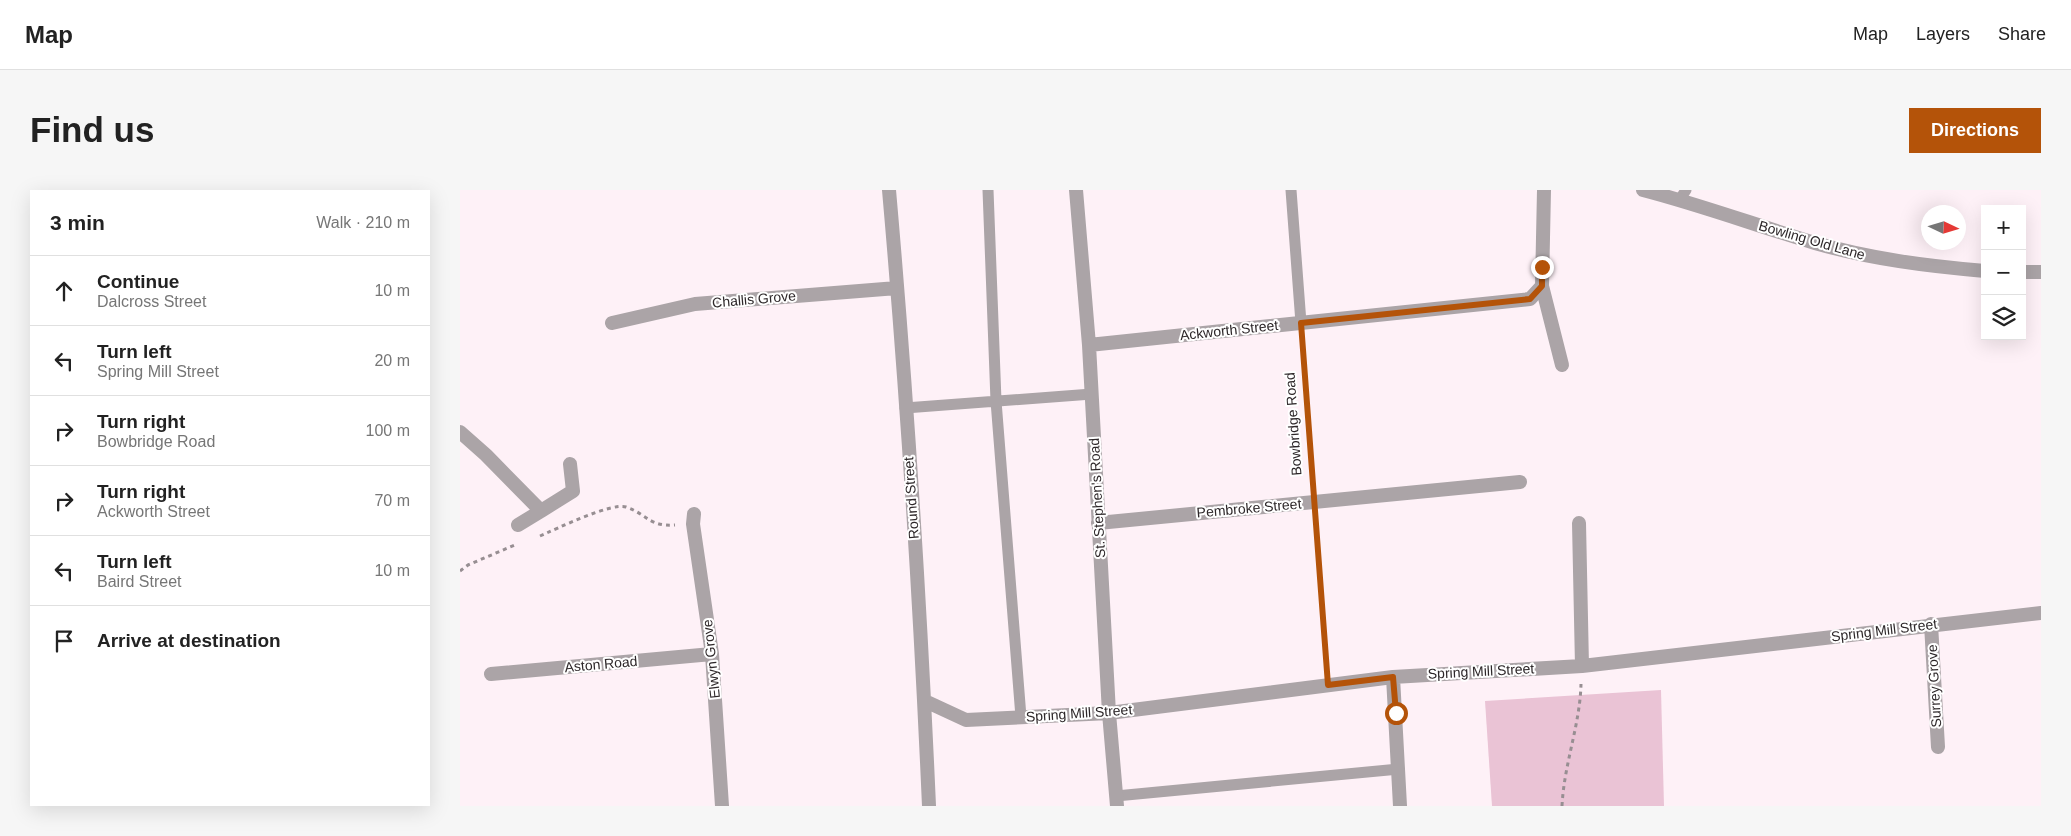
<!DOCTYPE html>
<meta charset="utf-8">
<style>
body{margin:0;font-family:Arial,sans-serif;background:#f6f6f6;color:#222}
.controls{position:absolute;right:15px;top:15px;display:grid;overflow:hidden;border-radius:0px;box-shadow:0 5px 20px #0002}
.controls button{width:45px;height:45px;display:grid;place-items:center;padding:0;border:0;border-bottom:1px solid #e0e0e0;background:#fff;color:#222;font:25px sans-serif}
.compass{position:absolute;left:1461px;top:15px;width:45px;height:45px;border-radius:50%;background:#fff;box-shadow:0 5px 20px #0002;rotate:94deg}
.stop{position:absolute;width:15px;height:15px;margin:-11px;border:4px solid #b45309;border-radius:50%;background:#fff}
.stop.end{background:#b45309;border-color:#fff;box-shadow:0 1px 5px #0008}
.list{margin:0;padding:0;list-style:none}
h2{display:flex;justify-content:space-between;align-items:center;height:65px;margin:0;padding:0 20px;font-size:21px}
h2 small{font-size:16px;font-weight:400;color:#767676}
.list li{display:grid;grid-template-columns:32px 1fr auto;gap:15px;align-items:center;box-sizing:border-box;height:70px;padding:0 20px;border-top:1px solid #e0e0e0}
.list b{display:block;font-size:19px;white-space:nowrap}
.list p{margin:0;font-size:16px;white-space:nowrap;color:#767676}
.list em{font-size:16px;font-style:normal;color:#767676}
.icon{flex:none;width:28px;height:28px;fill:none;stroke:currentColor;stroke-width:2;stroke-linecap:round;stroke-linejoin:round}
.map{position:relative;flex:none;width:1581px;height:616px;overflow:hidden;border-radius:0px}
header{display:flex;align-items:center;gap:30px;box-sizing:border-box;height:70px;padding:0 25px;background:#fff;border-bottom:1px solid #e0e0e0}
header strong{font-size:24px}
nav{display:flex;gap:28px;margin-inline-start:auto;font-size:18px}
.intro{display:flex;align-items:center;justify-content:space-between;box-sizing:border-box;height:120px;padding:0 30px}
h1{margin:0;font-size:35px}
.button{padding:12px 22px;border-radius:0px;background:#b45309;color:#fff;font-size:18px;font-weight:700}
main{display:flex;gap:30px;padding:0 30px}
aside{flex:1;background:#fff;border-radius:0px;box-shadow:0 5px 20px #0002}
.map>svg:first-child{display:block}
.green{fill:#eac3d5}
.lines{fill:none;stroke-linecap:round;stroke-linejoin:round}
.path{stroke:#978e92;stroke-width:3;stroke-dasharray:4 4;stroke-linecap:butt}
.service{stroke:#aba4a7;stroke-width:11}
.pedestrian{stroke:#aba4a7;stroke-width:14}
.minor{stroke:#aba4a7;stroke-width:14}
.route{stroke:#b45309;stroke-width:6}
.labels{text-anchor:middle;stroke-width:4;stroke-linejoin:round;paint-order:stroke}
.street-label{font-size:14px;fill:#2d2729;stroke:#fff}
</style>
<header>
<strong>Map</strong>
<nav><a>Map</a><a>Layers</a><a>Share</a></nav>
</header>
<div class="intro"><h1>Find us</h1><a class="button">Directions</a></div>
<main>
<aside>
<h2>3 min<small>Walk · 210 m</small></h2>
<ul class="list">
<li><svg class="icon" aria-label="ahead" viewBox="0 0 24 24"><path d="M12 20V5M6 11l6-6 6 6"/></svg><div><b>Continue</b><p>Dalcross Street</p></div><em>10 m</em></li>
<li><svg class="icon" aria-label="left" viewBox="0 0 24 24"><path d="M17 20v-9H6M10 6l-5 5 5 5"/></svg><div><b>Turn left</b><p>Spring Mill Street</p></div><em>20 m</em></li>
<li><svg class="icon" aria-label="right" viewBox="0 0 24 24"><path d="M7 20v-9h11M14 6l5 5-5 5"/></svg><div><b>Turn right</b><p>Bowbridge Road</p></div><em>100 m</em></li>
<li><svg class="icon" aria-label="right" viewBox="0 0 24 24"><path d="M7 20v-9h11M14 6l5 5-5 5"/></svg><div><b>Turn right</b><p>Ackworth Street</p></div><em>70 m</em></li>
<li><svg class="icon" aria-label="left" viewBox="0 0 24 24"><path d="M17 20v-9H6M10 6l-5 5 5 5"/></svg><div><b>Turn left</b><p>Baird Street</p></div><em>10 m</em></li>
<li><svg class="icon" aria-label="arrive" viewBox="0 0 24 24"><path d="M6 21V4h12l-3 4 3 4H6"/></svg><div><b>Arrive at destination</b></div></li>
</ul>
</aside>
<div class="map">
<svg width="1581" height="616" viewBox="0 0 1581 616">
<rect width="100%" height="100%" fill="#fef1f7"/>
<path class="green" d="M1201,500L1204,616H1032L1025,511Z"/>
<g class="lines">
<path class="path" d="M842,151L853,294
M855,330L867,478
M80,346C96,339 152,312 166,317C187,324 189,337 215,335
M0,381L8,375L57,354
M1102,616C1104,574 1120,535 1121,494"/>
<path class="service" d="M528,0L536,211L561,527
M831,0L841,133
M1220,9L1226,0
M445,218L632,204
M656,606L939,579"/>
<path class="pedestrian" d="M1082,96L1102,175"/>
<path class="minor" d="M429,0C447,205 460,411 469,616
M616,0L629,155L649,523L657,616
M1183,0C1241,15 1298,36 1355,53C1411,69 1467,76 1525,81
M1562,82H1581
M152,133L235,114L437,98
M629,155L1070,109L1082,96L1084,0
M0,242L26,265L81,321L113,301L110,274
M234,324L233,334L252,464L262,616
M638,333L1060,292
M1119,333L1122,476
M58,335L81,321
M1471,434L1478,557
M31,484L252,464
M933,487L940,616
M465,511L506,530L649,523L933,487L1122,476L1581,423"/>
</g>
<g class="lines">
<path class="route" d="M936,523L933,487L868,495L841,133L1070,109L1082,96V77"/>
</g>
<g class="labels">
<g class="street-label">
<text transform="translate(1352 50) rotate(16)" y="5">Bowling Old Lane</text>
<text transform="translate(294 109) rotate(-5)" y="5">Challis Grove</text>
<text transform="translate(769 140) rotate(-6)" y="5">Ackworth Street</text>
<text transform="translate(833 234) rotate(-94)" y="5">Bowbridge Road</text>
<text transform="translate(451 308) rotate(-94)" y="5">Round Street</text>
<text transform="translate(637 308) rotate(-93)" y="5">St. Stephen's Road</text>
<text transform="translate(789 318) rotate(-5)" y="5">Pembroke Street</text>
<text transform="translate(1424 440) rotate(-7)" y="5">Spring Mill Street</text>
<text transform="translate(251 469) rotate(-96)" y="5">Elwyn Grove</text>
<text transform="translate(141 474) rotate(-5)" y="5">Aston Road</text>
<text transform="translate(1021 481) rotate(-3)" y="5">Spring Mill Street</text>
<text transform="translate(1474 496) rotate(-93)" y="5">Surrey Grove</text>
<text transform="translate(619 523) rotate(-4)" y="5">Spring Mill Street</text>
</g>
</g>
</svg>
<div class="controls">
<button>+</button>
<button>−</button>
<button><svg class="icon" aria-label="layers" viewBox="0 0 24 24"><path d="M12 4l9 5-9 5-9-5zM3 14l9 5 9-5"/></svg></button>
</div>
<svg class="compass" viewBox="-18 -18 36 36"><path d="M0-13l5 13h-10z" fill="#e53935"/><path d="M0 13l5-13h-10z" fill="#767676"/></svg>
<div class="stop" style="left:936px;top:523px"></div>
<div class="stop end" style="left:1082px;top:77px"></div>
</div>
</main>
